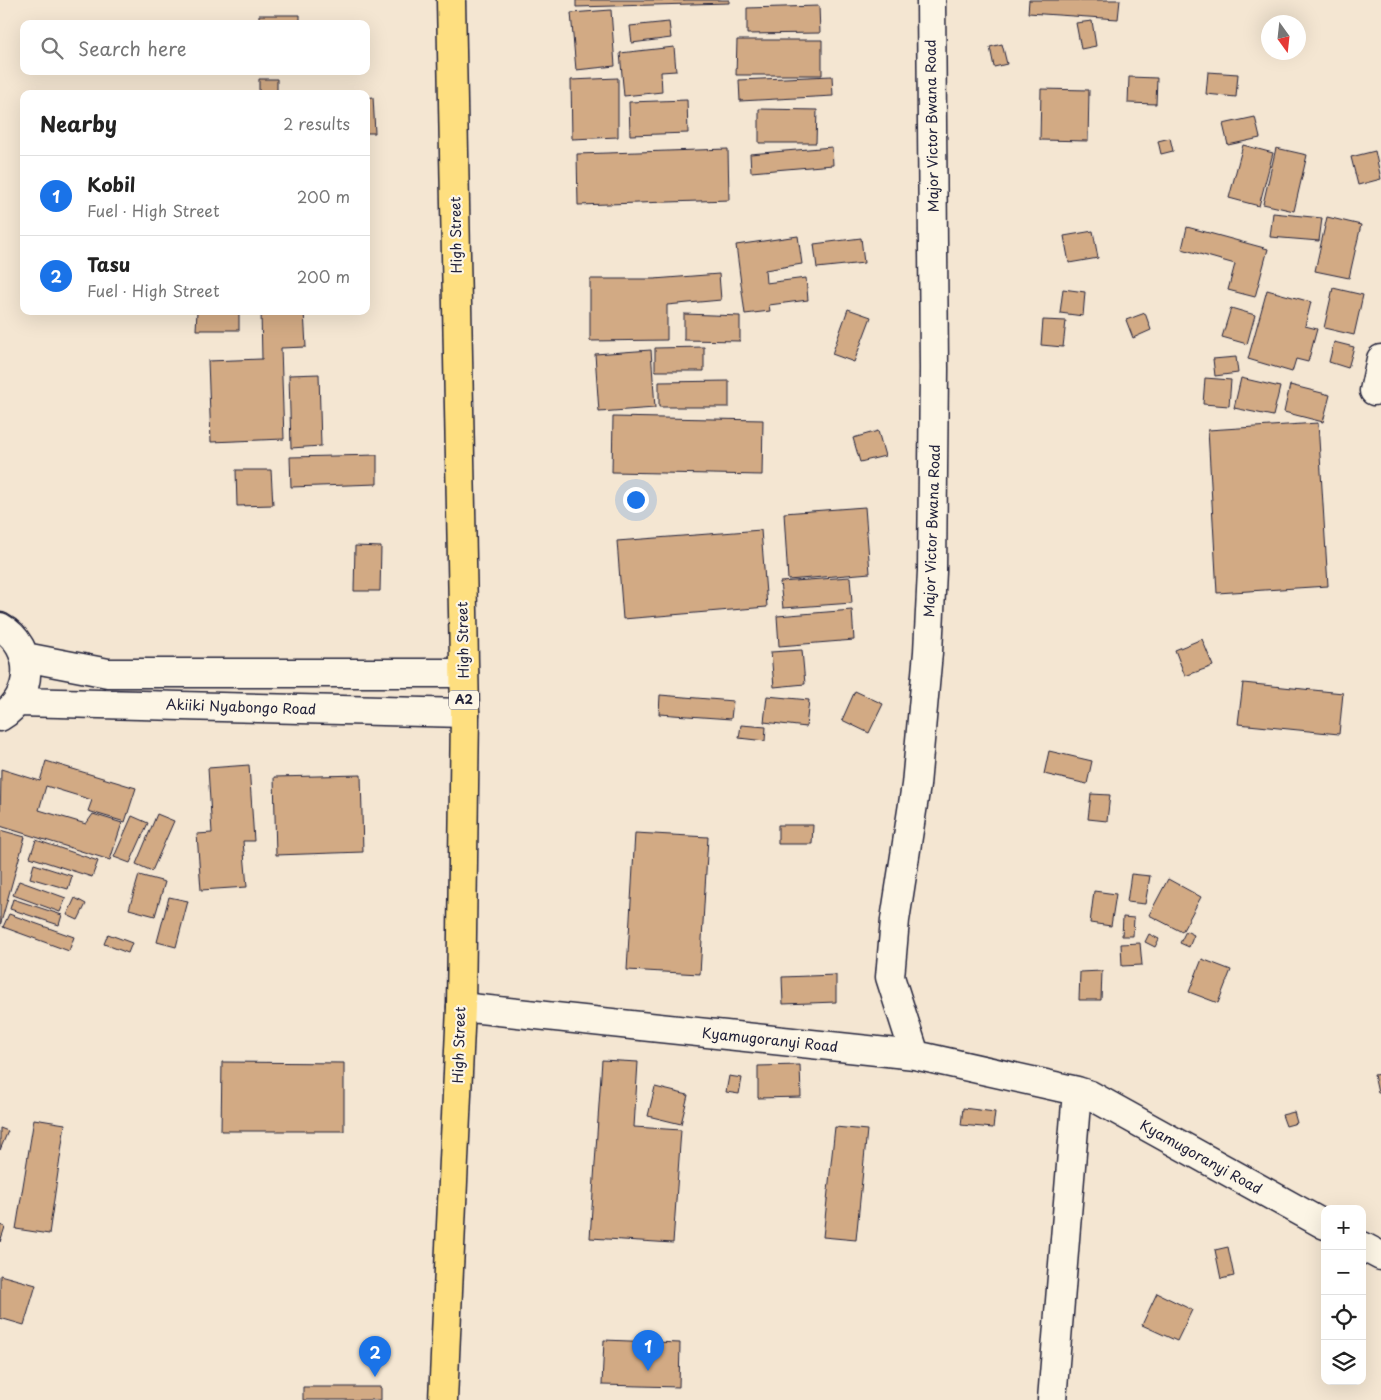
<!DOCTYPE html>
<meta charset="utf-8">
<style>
body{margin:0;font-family:"Playpen Sans",sans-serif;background:#f6f6f6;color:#222}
.controls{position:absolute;right:15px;bottom:15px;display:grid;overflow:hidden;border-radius:10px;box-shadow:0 5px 20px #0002}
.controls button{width:45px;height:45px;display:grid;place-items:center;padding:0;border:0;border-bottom:1px solid #e0e0e0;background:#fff;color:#222;font:25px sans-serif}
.compass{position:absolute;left:1261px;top:15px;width:45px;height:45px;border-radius:50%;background:#fff;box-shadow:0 5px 20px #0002;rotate:165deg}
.you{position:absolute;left:635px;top:499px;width:18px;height:18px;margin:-12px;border:4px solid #fff;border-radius:50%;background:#1a73e8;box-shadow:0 0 0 8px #1a73e833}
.badge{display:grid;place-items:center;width:32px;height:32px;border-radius:50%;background:#1a73e8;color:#fff;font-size:16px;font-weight:700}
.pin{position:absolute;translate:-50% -41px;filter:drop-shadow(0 1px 2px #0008)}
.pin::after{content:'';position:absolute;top:26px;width:18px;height:15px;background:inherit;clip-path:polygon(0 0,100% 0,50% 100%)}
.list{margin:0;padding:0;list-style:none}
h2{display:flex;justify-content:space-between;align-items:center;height:65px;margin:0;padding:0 20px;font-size:21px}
h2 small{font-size:16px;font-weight:400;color:#767676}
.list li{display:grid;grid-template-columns:32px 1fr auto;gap:15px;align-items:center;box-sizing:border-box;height:80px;padding:0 20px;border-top:1px solid #e0e0e0}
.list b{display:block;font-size:19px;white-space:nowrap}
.list p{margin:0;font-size:16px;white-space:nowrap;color:#767676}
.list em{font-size:16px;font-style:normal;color:#767676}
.icon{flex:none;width:28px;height:28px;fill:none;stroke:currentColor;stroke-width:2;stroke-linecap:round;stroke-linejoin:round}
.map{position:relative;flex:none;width:1381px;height:1400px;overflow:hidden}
.search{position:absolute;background:#fff;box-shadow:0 5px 20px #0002;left:20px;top:20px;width:350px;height:55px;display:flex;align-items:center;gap:12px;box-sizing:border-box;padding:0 18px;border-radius:10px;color:#767676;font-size:19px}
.panel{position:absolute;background:#fff;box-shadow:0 5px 20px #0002;left:20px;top:90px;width:350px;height:225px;border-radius:10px}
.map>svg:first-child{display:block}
.building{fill:#d2aa84;stroke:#22223b}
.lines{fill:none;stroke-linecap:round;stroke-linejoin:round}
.minor-casing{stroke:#22223b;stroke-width:31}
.major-casing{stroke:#22223b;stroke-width:31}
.minor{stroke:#fcf5e5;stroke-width:28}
.major{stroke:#fedf80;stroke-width:28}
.labels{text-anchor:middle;stroke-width:4.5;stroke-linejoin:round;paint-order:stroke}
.shield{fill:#fcf5e5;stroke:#63616e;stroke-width:1}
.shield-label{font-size:12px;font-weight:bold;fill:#22223b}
.street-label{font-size:14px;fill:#22223b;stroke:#fcf5e5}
</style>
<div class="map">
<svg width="1381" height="1400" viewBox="0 0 1381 1400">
<rect width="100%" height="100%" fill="#f4e6d2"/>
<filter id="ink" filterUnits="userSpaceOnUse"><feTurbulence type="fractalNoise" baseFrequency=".02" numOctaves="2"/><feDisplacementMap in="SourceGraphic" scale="10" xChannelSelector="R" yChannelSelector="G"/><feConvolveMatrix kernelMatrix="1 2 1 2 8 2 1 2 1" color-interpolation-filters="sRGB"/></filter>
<g filter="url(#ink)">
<path class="building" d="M576,0H729V3L576,7Z
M1029,0H1120L1118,19L1028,13Z
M819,6L820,33L747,34V8Z
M611,10L615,66L576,70L571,13Z
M259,15H300V24H259Z
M1092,21L1096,46L1081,49L1076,23Z
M669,22L671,38L632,43L630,26Z
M737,40H822V75H736Z
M1002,44L1007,64L994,67L990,47Z
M674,47L676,71L661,72L662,92L624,96L620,53Z
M1208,72L1238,74L1236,97L1206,94Z
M832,76L833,96L740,101L739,80Z
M1129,77L1157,78L1156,104L1128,103Z
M618,78V137L572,139L571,80Z
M259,79H277V94H259Z
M1041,89L1089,90L1088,141L1040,140Z
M373,97L375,133H366V98Z
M687,100L688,133L630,135L629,102Z
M759,109L817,110L816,143H759Z
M1255,117L1260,138L1228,145L1223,124Z
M1170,138L1173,151L1161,154L1158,141Z
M1243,145L1273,153L1259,206L1229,198Z
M832,147L833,165L751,172L750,154Z
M1276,148L1307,155L1294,211L1263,204Z
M728,149L729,200L578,205L577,154Z
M1375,151L1381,179L1358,185L1351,157Z
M1273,213L1322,218L1319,241L1270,237Z
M1327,217L1361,225L1349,278L1315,271Z
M1187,227L1268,249L1255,297L1228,290L1235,264L1182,249Z
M1093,231L1098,258L1069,263L1064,236Z
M798,236L802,264L765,270L766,283L806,278L808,300L769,305L770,311L745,314L736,245Z
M861,238L864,263L817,268L814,244Z
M719,274L721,300L667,305V340L590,341V279H654Z
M1333,288L1363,295L1354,335L1324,328Z
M1063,289L1085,292L1083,316L1060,313Z
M1267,290L1311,302L1305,326L1317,329L1308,362L1296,359L1292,372L1248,359Z
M1231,308L1255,315L1247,344L1222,337Z
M848,309L871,317L854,362L832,354Z
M197,311H239V330H196Z
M253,311H304L306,347L281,348L284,439L211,442L208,361L262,359L261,312Z
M1145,313L1151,330L1133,338L1126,320Z
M684,314L740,316V341L684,340Z
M1043,320L1066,321L1063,347L1041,345Z
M1334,342L1354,347L1348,368L1329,362Z
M704,347V371H655V348Z
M651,350L655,408L599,412L595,354Z
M1236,357L1238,373L1215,376L1213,359Z
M319,374L321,446L291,448L289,375Z
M1205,378L1231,380L1229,406L1203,404Z
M1241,378L1280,387L1273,416L1234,408Z
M729,381V407H659V382Z
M1290,385L1330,395L1323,422L1284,412Z
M613,417L763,420L762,475L612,472Z
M1318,423L1328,586L1217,593L1208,430Z
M878,431L885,456L860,462L853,438Z
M377,455V484L291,487L290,457Z
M236,470H271L273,505L237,506Z
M865,507L870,573L788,580L784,513Z
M761,530L767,607L623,619L617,541Z
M355,546L381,547L380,591H354Z
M850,577L852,603L783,608L780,582Z
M852,610L854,640L779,646L777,616Z
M1202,639L1213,666L1185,676L1175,650Z
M802,650L805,684L774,687L771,652Z
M1243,683L1343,693L1339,734L1238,724Z
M855,691L883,704L869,733L842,720Z
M660,695L733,701L731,719L659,714Z
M767,696L809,700L806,727L764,722Z
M741,725L766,727L765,741L739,738Z
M1049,751L1092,761L1087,784L1044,774Z
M46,761L136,788L125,822L88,811L92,800L46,786L39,810L86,824L93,814L122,823L110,860L0,826L1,769L40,781Z
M249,765L254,841H243L247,887L201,890L197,834L212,833L208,768Z
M361,775L363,852L276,855L274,777Z
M1091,794L1110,795L1107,821L1088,819Z
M157,814L174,821L152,871L136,864Z
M132,816L148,823L130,863L114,857Z
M778,825H813L812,844H778Z
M0,830L25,837L0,926Z
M635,833L708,837L700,974L627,970Z
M36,840L98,861L92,877L30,857Z
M34,864L72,876L68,889L30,878Z
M1131,874L1150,876L1145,904L1127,902Z
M139,875L165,882L155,916L129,909Z
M1168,879L1201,897L1182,932L1149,915Z
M19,881L66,898L60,912L13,895Z
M1094,891L1116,894L1111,926L1090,923Z
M169,897L188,901L176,947L157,942Z
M75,898L86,904L78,920L67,915Z
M13,899L62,915L59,925L10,909Z
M9,914L74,937L69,951L3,927Z
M1123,917L1134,918L1133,936H1122Z
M1186,931L1194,935L1189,947L1180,943Z
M108,934L132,943L128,953L104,944Z
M1149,934L1159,939L1155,947L1145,942Z
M1140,943L1142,965L1122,966L1121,944Z
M1202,959L1231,970L1218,1003L1189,992Z
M1102,971L1101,1000H1079L1080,972Z
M836,975V1002L783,1004L782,977Z
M602,1060L638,1062L634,1127L681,1130L673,1243L590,1238Z
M222,1062L344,1063V1131H221Z
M800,1065L801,1097L758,1098V1066Z
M1381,1074V1093H1378L1374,1075Z
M729,1076L742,1078L739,1094L726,1092Z
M655,1087L688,1095L681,1124L648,1116Z
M963,1108L995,1112L993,1128L961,1125Z
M1294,1112L1297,1123L1286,1126L1282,1115Z
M34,1119L65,1124L49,1234L16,1229Z
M835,1127L867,1130L856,1240L823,1237Z
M0,1128L8,1131L0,1150Z
M0,1225L5,1227L0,1242Z
M1228,1247L1234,1276L1221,1279L1215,1250Z
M0,1275L36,1285L24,1325L0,1318Z
M1157,1293L1192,1310L1177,1341L1142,1325Z
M604,1340L680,1343L679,1387L602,1385Z
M303,1387H381V1400H303Z"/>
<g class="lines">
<defs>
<path id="minor" d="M1374,391L1381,359
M0,627C36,647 34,697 0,717
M25,657L108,673H464
M18,702L465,713
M461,1007L915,1055L1077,1091L1090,1095L1325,1225
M915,1055L890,977L895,920L916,785L928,652L932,571L934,369L931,0
M1362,1246L1381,1256
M1052,1400L1077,1091"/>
<path id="major" d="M443,1400L461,1007L465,713L451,0"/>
</defs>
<use href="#minor" class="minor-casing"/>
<use href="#major" class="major-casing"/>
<use href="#minor" class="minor"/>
<use href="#major" class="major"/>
</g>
</g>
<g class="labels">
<rect class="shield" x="449" y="690.5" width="30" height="19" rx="4"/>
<g class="shield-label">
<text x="464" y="704">A2</text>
</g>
<g class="street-label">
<text transform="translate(932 126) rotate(-91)" y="5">Major Victor Bwana Road</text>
<text transform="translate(456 235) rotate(-91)" y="5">High Street</text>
<text transform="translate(932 531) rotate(-88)" y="5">Major Victor Bwana Road</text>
<text transform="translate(463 640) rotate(-91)" y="5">High Street</text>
<text transform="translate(241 707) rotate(2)" y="5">Akiiki Nyabongo Road</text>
<text transform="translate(770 1040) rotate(6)" y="5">Kyamugoranyi Road</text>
<text transform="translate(459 1045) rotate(-88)" y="5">High Street</text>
<text transform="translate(1201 1157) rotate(29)" y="5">Kyamugoranyi Road</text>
</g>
</g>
</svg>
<div class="controls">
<button>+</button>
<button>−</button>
<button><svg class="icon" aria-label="locate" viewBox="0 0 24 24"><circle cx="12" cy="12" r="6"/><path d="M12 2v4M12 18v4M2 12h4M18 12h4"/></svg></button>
<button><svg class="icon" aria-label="layers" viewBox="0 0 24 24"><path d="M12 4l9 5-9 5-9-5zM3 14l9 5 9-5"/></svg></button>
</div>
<svg class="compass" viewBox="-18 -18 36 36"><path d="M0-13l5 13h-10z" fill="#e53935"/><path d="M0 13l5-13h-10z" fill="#767676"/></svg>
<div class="you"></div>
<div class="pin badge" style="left:648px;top:1371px">1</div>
<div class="pin badge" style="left:375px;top:1377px">2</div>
<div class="search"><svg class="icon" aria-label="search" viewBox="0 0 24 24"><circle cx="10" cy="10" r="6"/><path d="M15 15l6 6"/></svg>Search here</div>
<section class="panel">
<h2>Nearby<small>2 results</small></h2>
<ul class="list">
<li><span class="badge">1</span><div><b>Kobil</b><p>Fuel · High Street</p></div><em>200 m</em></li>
<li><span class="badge">2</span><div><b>Tasu</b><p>Fuel · High Street</p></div><em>200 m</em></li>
</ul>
</section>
</div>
